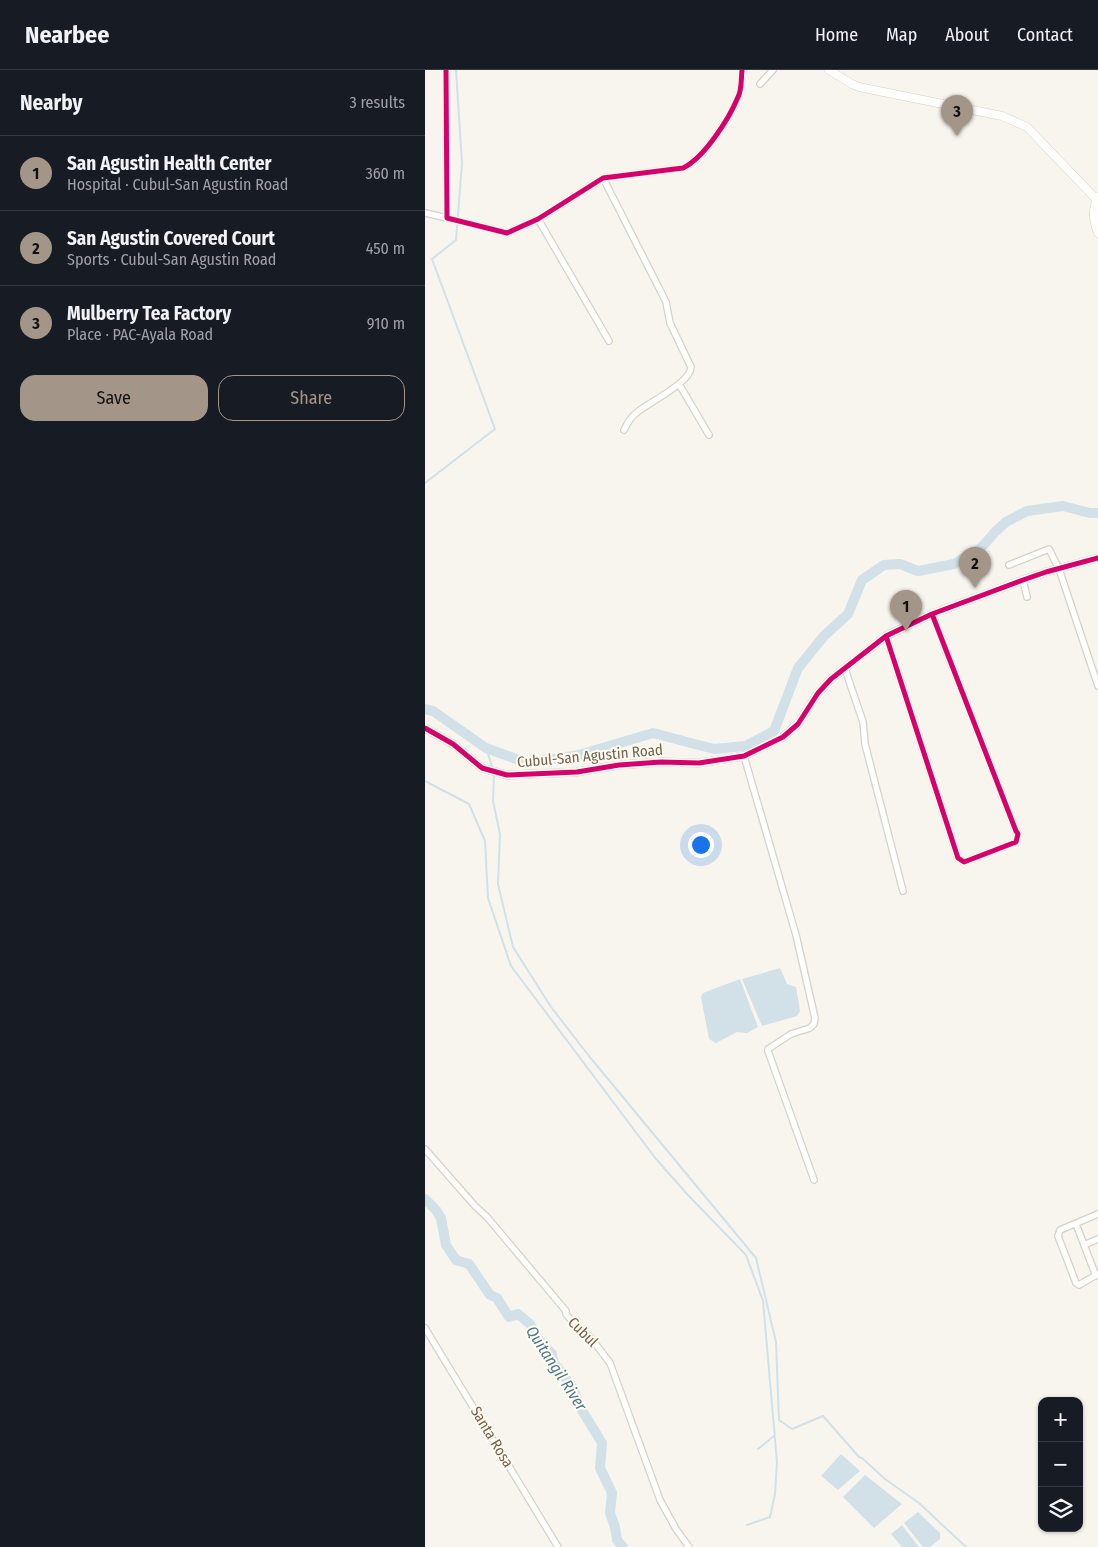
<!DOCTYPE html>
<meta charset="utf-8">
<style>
body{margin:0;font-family:"Fira Sans Condensed",sans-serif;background:#20242c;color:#f1f3f6}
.controls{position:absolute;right:15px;bottom:15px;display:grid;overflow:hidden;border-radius:10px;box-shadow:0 1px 4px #0004}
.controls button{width:45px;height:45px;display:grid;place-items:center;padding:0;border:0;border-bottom:1px solid #363941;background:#171b24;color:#f1f3f6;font:25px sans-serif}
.you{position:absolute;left:275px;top:774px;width:18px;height:18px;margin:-12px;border:4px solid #fff;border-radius:50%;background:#1a73e8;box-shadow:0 0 0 8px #1a73e833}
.badge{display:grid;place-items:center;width:32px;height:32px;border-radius:50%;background:#a39587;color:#111;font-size:16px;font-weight:700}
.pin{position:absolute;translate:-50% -41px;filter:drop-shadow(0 1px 2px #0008)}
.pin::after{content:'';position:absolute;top:26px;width:18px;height:15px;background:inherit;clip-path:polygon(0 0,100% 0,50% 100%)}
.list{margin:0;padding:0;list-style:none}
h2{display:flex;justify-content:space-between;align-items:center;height:65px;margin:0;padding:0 20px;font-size:21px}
h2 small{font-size:16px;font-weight:400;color:#9ea1a6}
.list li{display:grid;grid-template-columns:32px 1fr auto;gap:15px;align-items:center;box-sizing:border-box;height:75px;padding:0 20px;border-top:1px solid #363941}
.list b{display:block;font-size:19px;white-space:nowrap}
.list p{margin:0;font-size:16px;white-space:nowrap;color:#9ea1a6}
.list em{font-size:16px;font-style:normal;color:#9ea1a6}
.actions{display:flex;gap:10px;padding:15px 20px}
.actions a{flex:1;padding:11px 0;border:1px solid #a39587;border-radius:15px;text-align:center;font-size:18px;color:#a39587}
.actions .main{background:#a39587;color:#111}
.icon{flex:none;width:28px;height:28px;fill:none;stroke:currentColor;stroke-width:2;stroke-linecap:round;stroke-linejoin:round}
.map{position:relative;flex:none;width:673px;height:1477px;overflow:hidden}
header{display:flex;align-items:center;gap:30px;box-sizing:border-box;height:70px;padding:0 25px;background:#171b24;border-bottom:1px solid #363941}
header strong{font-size:24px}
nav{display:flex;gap:28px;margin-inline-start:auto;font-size:18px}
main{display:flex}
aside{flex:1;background:#171b24}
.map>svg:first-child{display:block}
.water{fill:#d1e1e7}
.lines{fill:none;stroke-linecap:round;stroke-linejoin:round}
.stream{stroke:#d1e1e7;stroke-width:2}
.river{stroke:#d1e1e7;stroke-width:10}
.street-casing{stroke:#d6d1cb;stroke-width:8}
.secondary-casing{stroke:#d7d2cb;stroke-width:9}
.street{stroke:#fefefc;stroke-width:5.5}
.secondary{stroke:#fefefc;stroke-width:8}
.cycleway-casing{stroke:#fefbf1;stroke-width:8}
.cycleway{stroke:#d6006c;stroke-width:5}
.labels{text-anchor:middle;stroke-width:4;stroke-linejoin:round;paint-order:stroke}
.street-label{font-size:15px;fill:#75624f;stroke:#fefbf1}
.water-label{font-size:16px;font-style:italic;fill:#4e788c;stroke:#fefbf1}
</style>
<header>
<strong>Nearbee</strong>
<nav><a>Home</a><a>Map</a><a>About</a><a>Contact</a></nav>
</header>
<main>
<aside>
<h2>Nearby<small>3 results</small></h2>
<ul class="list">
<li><span class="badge">1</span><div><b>San Agustin Health Center</b><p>Hospital · Cubul-San Agustin Road</p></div><em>360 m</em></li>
<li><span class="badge">2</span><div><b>San Agustin Covered Court</b><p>Sports · Cubul-San Agustin Road</p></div><em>450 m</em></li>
<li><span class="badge">3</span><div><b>Mulberry Tea Factory</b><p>Place · PAC-Ayala Road</p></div><em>910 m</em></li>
</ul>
<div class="actions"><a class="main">Save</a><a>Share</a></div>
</aside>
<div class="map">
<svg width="673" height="1477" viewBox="0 0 673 1477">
<rect width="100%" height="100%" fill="#f8f5ee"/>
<path class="water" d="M355,898L362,914L371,917L375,941L372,946L337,956L317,909Z
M315,909L333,957L322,963L312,962L291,973L284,969L276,927L278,923Z
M416,1384L435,1401L413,1420L396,1406Z
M440,1405L477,1434L449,1458L418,1427Z
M493,1442L515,1463V1469L505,1477H498L479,1453Z
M477,1455L494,1477H477L466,1464Z"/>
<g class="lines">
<path class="stream" d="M0,413L70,359L7,189L31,170L37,93L31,0
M61,678L67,696
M69,705L68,731L75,764L73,814L88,877L126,937L164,986L331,1188L351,1272L354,1350L367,1359L398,1346L434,1387L437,1388L460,1409L494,1433L541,1477
M0,711L44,734L60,771L63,828L86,896L231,1089L262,1124L321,1185L338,1231L352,1392L350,1424L345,1447L322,1455
M333,1379L349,1366"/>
<path class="river" d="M0,639L8,641L61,678L102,693L154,685L228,663L289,679L321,676L349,661L373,598L399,566L423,544L437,510L459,495L475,494L493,501L529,494L556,478L570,462L581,452L602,441L638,436L665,443H673
M0,1129L11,1140L16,1148L21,1175L31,1190L44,1194L65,1225L72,1228L84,1247L93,1244L105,1254L112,1268L127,1284L129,1293L148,1318L155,1337L177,1373L175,1398L187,1423L185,1443L190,1457L192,1470L198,1477"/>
<defs>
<path id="street" d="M21,0L22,148L82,163L113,149L178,108L258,98C279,88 304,49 313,27C317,20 316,8 317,0
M335,14L348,0
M178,108L235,220L241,232L245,253L266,297C266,313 222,333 210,344C205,348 202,354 199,360
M0,143L22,148
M113,149L184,271
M254,314L284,365
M584,495L624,479L634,499L673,616
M598,510L602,527
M461,566L533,788L539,792L591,772L593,764L591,761L507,544
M420,599L438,652L440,674L478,821
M319,686L371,865L390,948L389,954L385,958L366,964L343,979V981L389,1110
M0,1079L50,1136L62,1147L141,1241V1244L151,1256L156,1259L166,1268L185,1293L235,1430L251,1459L264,1477
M673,1144L635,1160L633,1166L651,1213L654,1215L673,1204
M651,1154L671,1206
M659,1175L673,1169
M0,1258L133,1477"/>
<path id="secondary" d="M404,0L427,14L434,17L577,46L602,57L671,129
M673,127C667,139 668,151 673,163
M0,658L28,674L57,698L82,705L152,702L194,695L236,692L274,693L319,686L358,667L373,654L393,623L406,609L461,566L507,544L598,510L621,502L673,488"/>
</defs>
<use href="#street" class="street-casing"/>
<use href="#secondary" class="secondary-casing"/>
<use href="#street" class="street"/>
<use href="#secondary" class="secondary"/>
<defs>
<path id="cycleway" d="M21,0L22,148L82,163L113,149L178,108L258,98C279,88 304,49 313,27C317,20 316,8 317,0
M461,566L533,788L539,792L591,772L593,764L591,761L507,544
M0,658L28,674L57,698L82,705L152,702L194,695L236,692L274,693L319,686L358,667L373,654L393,623L406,609L461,566L507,544L598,510L621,502L673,488"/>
</defs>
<use href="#cycleway" class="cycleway-casing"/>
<use href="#cycleway" class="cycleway"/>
</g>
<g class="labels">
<g class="street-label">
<text transform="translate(165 686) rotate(-5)" y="5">Cubul-San Agustin Road</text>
<text transform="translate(158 1262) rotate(45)" y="5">Cubul</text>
<text transform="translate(67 1367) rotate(59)" y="5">Santa Rosa</text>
</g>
<g class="water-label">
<text transform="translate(132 1298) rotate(57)" y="6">Quitangil River</text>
</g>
</g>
</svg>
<div class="controls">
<button>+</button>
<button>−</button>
<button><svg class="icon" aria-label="layers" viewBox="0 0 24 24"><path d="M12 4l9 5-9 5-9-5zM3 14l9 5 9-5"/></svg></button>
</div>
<div class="you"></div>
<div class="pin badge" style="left:481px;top:561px">1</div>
<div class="pin badge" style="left:550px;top:518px">2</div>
<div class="pin badge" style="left:532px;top:66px">3</div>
</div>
</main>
